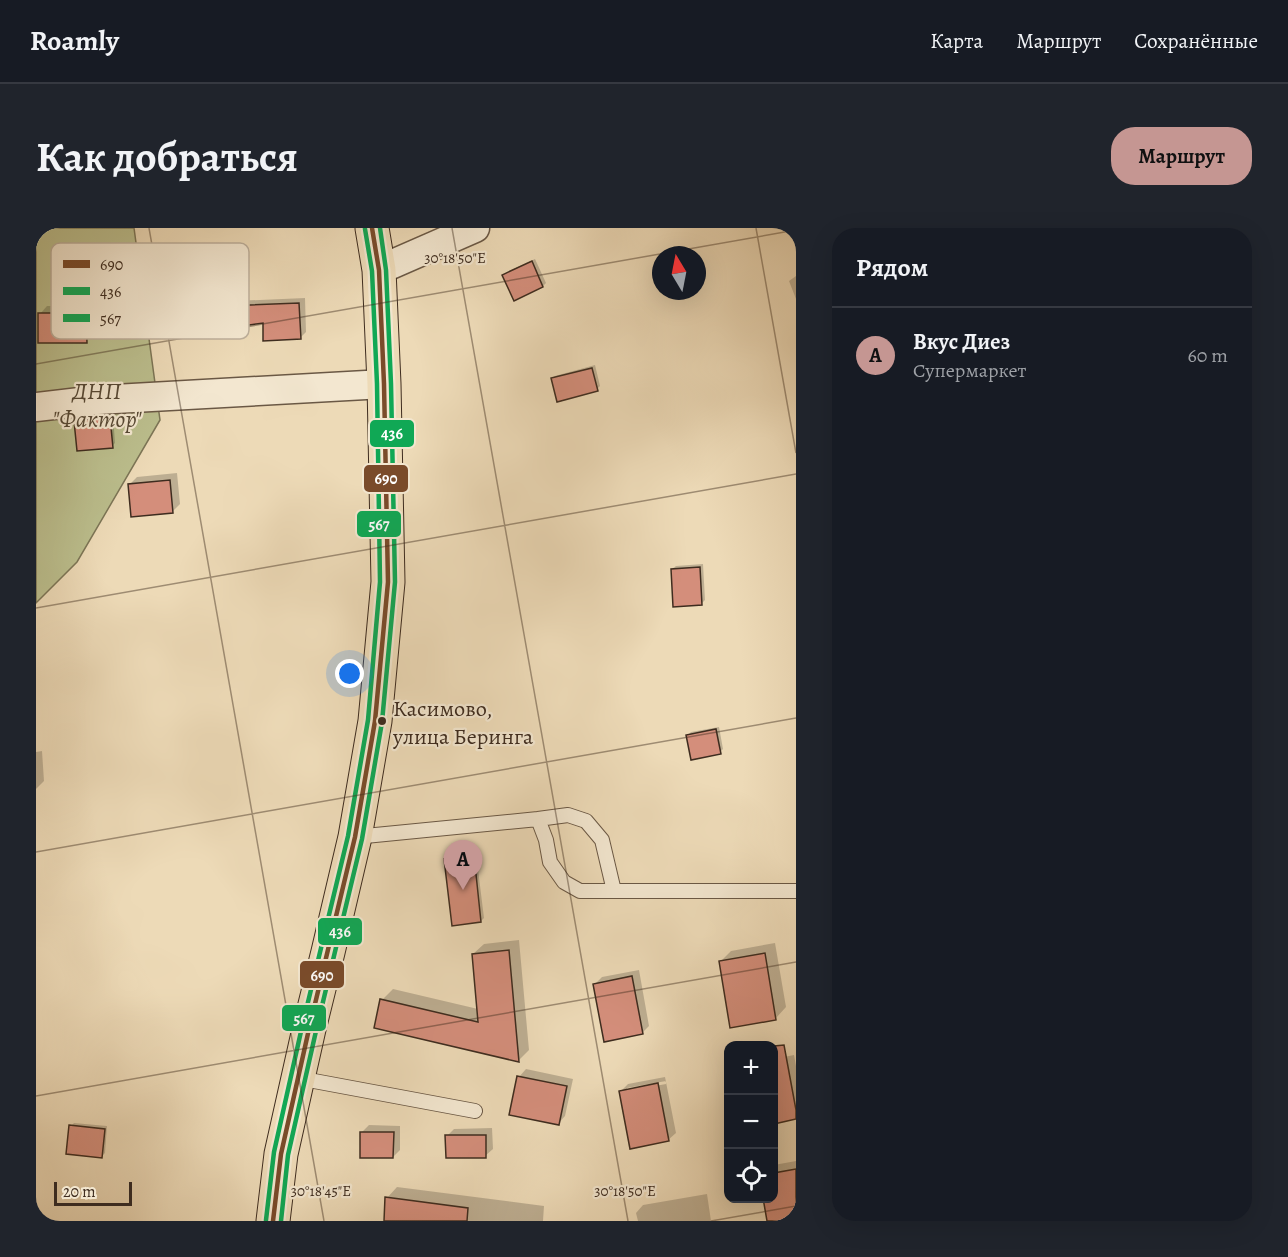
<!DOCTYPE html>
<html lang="ru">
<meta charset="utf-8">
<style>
body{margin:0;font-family:Alegreya,serif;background:#20242c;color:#f1f3f6}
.controls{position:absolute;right:18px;bottom:18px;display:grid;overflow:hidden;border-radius:12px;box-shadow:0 6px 24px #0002}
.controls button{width:54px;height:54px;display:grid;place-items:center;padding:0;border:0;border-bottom:2px solid #363941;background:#171b24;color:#f1f3f6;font:30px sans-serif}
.compass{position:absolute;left:616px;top:18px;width:54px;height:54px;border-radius:50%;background:#171b24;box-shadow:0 6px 24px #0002;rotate:350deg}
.scale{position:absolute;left:18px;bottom:15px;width:78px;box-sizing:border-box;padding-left:6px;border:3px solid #3e2c1f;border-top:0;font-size:16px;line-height:21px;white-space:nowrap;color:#3e2c1f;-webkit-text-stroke:4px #f3e7d0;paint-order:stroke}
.you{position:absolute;left:314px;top:446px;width:21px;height:21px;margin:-15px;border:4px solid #fff;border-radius:50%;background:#1a73e8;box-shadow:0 0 0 9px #1a73e833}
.badge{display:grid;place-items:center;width:39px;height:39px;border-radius:50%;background:#c59692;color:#111;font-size:20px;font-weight:700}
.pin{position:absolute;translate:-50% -50px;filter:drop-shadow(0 2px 3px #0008)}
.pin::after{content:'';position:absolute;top:32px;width:21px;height:18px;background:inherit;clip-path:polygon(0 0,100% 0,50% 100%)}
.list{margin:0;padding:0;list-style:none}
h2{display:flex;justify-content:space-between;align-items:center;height:78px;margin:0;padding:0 24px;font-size:26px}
h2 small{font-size:20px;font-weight:400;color:#9ea1a6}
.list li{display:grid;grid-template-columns:39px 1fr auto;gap:18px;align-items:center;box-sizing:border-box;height:96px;padding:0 24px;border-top:2px solid #363941}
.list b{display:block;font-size:22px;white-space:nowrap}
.list p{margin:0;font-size:20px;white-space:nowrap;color:#9ea1a6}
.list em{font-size:20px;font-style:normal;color:#9ea1a6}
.icon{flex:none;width:33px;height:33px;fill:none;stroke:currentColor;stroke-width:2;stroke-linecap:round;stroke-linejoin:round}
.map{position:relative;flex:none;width:760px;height:993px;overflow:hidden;border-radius:24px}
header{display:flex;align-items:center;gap:36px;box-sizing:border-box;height:84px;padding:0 30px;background:#171b24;border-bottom:2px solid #363941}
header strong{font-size:28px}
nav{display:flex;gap:33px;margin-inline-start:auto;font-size:21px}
.intro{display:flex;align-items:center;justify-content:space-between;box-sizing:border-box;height:144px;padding:0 36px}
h1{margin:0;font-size:42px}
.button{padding:15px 27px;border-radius:24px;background:#c59692;color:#111;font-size:21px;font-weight:700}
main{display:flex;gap:36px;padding:0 36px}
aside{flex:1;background:#171b24;border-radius:24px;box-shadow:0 6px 24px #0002}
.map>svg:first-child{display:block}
.green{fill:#bbbe8d;stroke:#7c7556;stroke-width:1.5}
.shadow{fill:#0003;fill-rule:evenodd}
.building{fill:#d48e7b;stroke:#3e2c1f;stroke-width:1.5}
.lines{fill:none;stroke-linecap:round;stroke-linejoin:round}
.lane-casing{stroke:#6a5845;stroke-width:16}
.street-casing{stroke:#6a5845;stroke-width:31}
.primary-casing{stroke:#3e2c1f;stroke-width:35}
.lane{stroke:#f3e7d0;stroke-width:14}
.street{stroke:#f3e7d0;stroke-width:28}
.primary{stroke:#eddab7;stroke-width:33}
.bus-1-casing{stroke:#f3e7d0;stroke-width:9}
.bus-2-casing{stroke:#f3e7d0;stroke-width:9}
.bus-3-casing{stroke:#f3e7d0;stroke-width:9}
.bus-1{stroke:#7a4b2a;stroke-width:4.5}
.bus-2{stroke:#10a855;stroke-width:4.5}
.bus-3{stroke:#10a855;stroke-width:4.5}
.ticks{fill:none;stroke:#3e2c1f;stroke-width:1.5;stroke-opacity:0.45}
.bus-dot{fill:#3e2c1f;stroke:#f3e7d0;stroke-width:2}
.labels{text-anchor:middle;stroke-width:4.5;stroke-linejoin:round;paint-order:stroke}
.bus-label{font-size:22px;fill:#3e2c1f;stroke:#f3e7d0;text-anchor:start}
.park-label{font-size:24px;font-style:italic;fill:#574935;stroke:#f3e7d0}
.key{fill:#f3e7d0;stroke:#bdaf9b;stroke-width:1.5}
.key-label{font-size:16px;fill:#3e2c1f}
.ticks-label{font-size:15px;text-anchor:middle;fill:#3e2c1f;stroke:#f3e7d0;stroke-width:4.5;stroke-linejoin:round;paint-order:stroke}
.line-badge{stroke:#f3e7d0;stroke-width:2}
.badge-label{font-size:16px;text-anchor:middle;font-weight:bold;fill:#fff}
</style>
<header>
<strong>Roamly</strong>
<nav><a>Карта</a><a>Маршрут</a><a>Сохранённые</a></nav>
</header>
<div class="intro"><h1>Как добраться</h1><a class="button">Маршрут</a></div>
<main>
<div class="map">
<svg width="760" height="993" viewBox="0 0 760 993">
<rect width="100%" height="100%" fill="#eddab7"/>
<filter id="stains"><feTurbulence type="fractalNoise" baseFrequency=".00333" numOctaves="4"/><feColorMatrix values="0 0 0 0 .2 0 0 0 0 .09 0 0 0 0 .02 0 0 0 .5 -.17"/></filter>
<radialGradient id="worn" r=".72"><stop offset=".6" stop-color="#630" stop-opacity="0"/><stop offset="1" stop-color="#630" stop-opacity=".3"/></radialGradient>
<path class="green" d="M0,0H98L124,192L41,334L0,375Z"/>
<path class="shadow" d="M499,31L510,55L507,58L467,47L471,44Z
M760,48V71L753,53Z
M269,70L270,104L264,110L228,93L191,79L197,73Z
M11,78H57V106L50,113L4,86Z
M559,137L564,158L561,161L516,151L519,148Z
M77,187L79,215L76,218L40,193L43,190Z
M141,245L144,276L136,284L94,256L101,249Z
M667,336L669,372L666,375L636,341L640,338Z
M683,499L687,521L684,524L652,507L655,504Z
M6,523L8,553L0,561V524Z
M440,625L448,690L445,693L410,631L413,628Z
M483,712L493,822L483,832L346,772L357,761L442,781L437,726L448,716Z
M739,715L750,779L740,790L696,798L684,734L695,723Z
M603,742L613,798L606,805L559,756L566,749Z
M758,827L760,838V890L738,894V831Z
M490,841L537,851L529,888L522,896L483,849Z
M629,849L640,905L632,912L585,863L592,856ZM630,853V856L591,863V860Z
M38,895L71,898L69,925L66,928L35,898Z
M333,897L364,898V922L357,929L326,904Z
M456,900L457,921L449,928L411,908L418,901Z
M760,933V993H732L738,970V937Z
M361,959L508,978L507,993H350L351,970Z
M671,966L675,993H602L600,985L607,977Z"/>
<path class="building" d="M496,33L507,59L478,73L466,47Z
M263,75L265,111L227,113V95L193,100L190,78Z
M2,85H50L51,115H2Z
M556,140L562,163L521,174L515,150Z
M74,189L77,220L41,223L38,193Z
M134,252L137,285L95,289L92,256Z
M664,339L666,377L637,379L635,341Z
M680,501L685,526L655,532L650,507Z
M438,627L445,694L416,698L408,631Z
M473,722L483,834L338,800L344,771L442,794L436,726Z
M729,725L740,792L694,800L683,733Z
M596,748L607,806L568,814L557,756Z
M748,817L760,882V891L738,896V818Z
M481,848L531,858L523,897L473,887Z
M622,855L633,913L594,921L583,863Z
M33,897L69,901L66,930L30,926Z
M324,904H358L357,930H324Z
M409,907H450V930H410Z
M760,941V993H731L727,970H738V945Z
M349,969L432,980L431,993H348Z"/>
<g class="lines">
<defs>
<path id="lane" d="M502,591L532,587L550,593L566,612L578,663
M319,609L502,591L510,612L514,634L528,654L544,663H760
M262,850L439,883"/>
<path id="street" d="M343,42L439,0
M0,179L61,172L348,156"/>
<path id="primary" d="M237,993L245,926L273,801L292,724L319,609L339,493L352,354L348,156L343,42L336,0"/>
</defs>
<use href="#lane" class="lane-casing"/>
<use href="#street" class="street-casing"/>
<use href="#primary" class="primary-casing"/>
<use href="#lane" class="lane"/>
<use href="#street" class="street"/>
<use href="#primary" class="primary"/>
<defs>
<path id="bus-1" d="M237,993L245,926L273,801L319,609L339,493L352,354L348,156L343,42L336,0"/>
<path id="bus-2" d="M245,993L252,927L280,803L326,611L346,494L359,354L355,156L350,42L344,0"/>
<path id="bus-3" d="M230,992L238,924L266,799L312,608L332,492L344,354L341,156L336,43L329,1"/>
</defs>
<use href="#bus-1" class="bus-1-casing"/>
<use href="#bus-2" class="bus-2-casing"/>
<use href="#bus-3" class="bus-3-casing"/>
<use href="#bus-1" class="bus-1"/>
<use href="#bus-2" class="bus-2"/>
<use href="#bus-3" class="bus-3"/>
</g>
<path class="ticks" d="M113,0L288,993M416,0L592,993M720,0L760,225M0,136L760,2M0,380L760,246M0,624L760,490M0,868L760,734M675,993L760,978"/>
<circle class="bus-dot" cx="346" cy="493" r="5"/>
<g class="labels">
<g class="bus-label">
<text x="357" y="488">Касимово,<tspan x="357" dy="28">улица Беринга</tspan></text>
</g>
<g class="park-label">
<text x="61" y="171">ДНП<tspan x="61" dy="28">"Фактор"</tspan></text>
</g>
</g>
<rect x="15" y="15" width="198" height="96" rx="9" class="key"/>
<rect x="27" y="32" width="27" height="8" fill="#7a4b2a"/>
<rect x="27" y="59" width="27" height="8" fill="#10a855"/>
<rect x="27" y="86" width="27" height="8" fill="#10a855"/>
<g class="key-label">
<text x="64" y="42">690</text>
<text x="64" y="69">436</text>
<text x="64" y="96">567</text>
</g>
<g class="ticks-label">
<text x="419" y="35">30°18'50"E</text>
<text x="285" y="968">30°18'45"E</text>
<text x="589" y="968">30°18'50"E</text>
</g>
<g class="line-badge">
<rect x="333" y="191" width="46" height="29" rx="6" fill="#10a855"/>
<rect x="327" y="236" width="46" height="29" rx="6" fill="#7a4b2a"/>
<rect x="320" y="282" width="46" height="28" rx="6" fill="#10a855"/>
<rect x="281" y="689" width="46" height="29" rx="6" fill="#10a855"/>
<rect x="263" y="732" width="46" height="29" rx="6" fill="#7a4b2a"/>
<rect x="245" y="776" width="46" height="28" rx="6" fill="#10a855"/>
</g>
<g class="badge-label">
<text x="356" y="211">436</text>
<text x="350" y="256">690</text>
<text x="343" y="302">567</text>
<text x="304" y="709">436</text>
<text x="286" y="753">690</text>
<text x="268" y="796">567</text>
</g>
<rect width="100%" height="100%" filter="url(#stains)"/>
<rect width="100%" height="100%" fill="url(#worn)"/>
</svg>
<div class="controls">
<button>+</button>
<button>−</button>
<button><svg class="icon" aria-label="locate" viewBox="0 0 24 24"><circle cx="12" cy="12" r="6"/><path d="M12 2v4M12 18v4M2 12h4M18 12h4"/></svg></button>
</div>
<svg class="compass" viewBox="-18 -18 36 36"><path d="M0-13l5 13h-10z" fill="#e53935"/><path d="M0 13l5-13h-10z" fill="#9ea1a6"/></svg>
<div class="scale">20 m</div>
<div class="you"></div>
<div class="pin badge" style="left:427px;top:662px">A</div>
</div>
<aside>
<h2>Рядом<small></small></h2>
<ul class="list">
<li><span class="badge">A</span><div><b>Вкус Диез</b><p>Супермаркет</p></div><em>60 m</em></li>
</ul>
</aside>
</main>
